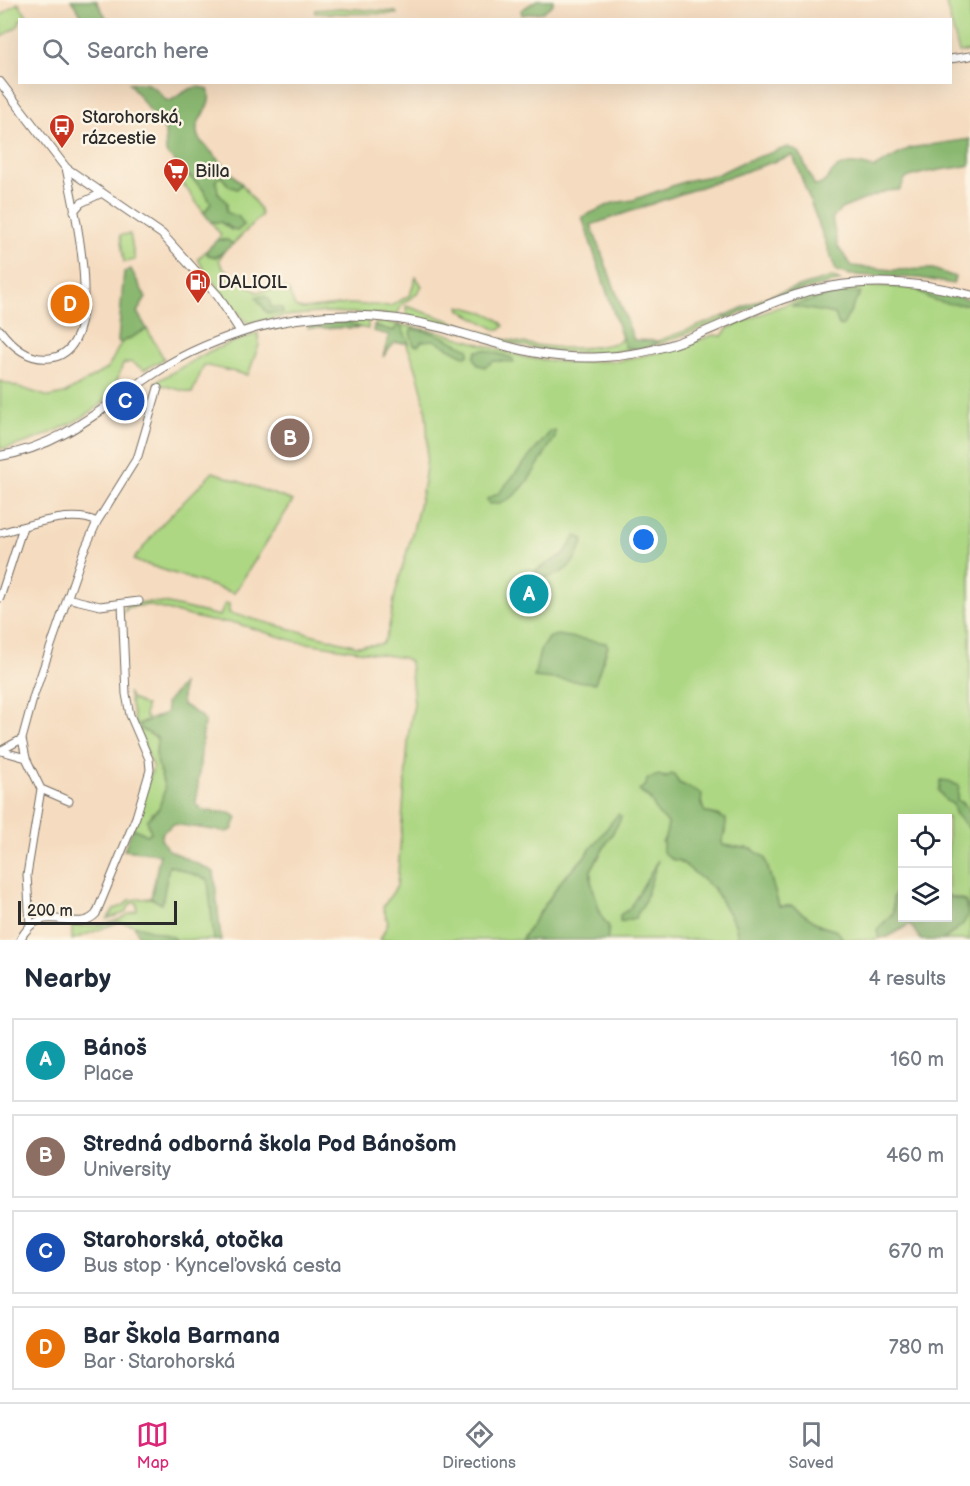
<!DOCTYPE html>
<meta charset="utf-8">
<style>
body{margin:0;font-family:"Balsamiq Sans",sans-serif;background:#f6f6f7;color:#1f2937}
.controls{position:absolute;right:18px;bottom:18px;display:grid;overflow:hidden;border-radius:0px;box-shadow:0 6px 24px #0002}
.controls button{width:54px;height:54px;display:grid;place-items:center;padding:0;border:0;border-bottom:2px solid #e0e1e3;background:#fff;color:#1f2937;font:30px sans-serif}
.scale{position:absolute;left:18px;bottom:15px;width:159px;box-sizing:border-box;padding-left:6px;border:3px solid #2b2b2b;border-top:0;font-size:16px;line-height:21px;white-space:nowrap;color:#2b2b2b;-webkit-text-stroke:4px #fcf5e5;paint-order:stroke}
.you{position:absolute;left:644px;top:540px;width:21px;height:21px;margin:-15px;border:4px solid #fff;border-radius:50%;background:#1a73e8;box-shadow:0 0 0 9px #1a73e833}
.badge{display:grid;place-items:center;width:39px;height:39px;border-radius:50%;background:#db2777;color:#fff;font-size:20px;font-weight:700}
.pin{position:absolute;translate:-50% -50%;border:3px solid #fff;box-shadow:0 2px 6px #0006}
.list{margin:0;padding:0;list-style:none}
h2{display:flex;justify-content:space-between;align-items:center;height:78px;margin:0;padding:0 24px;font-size:26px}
h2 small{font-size:20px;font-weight:400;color:#747a83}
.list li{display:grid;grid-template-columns:39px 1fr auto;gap:18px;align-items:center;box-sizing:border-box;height:84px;margin:0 12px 12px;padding:0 12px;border:2px solid #e0e1e3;border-radius:0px}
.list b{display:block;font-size:22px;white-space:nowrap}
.list p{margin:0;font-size:20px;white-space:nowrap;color:#747a83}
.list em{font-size:20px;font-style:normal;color:#747a83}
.icon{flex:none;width:33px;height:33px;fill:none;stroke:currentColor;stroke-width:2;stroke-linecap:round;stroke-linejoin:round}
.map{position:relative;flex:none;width:970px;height:940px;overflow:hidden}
.search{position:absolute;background:#fff;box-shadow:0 6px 24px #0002;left:18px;right:18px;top:18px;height:66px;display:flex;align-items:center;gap:15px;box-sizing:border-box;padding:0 21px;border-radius:0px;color:#747a83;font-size:22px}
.sheet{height:462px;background:#fff}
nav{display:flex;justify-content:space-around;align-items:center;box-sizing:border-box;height:84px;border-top:2px solid #e0e1e3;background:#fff;font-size:16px;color:#747a83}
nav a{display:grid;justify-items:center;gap:3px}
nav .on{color:#db2777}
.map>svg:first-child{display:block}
.green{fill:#add783;stroke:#6c8157;stroke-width:1.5}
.forest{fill:#8ab871;stroke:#5a724e;stroke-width:1.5}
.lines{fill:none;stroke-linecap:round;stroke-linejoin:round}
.minor-casing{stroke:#72695f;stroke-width:9}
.tertiary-casing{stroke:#72695f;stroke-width:10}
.minor{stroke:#fff;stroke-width:7}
.tertiary{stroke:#fff;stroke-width:8}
.labels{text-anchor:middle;stroke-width:5;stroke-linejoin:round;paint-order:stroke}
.poi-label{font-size:18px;fill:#2b2b2b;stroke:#fcf5e5;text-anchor:start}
</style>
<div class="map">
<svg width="970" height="940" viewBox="0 0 970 940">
<rect width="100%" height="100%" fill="#fcf5e5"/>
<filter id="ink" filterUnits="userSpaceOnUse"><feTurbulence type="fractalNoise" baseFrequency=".0167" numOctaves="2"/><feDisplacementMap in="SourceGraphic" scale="12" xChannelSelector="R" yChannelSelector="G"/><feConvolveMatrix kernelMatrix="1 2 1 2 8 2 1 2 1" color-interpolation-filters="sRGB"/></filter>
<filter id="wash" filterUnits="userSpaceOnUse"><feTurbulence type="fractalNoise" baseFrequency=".008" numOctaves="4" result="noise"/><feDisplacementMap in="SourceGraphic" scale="24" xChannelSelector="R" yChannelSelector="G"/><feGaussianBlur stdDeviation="1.35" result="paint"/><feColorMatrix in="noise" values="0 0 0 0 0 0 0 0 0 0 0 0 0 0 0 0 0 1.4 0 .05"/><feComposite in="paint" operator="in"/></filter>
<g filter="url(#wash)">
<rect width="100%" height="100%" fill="#f5dcc0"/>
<path class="green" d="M945,0H970V51L959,53Z
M18,3L29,18L20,20L19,25L2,37L0,16Z
M340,8L396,12L397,14L315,13V10Z
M174,164L202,188L211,203L204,213L171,167Z
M220,175L229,186L237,189L242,184L260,209L261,216L233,244L227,240H217L221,235L211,222H220L231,230L226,213L227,203L218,193L216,179Z
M130,234L135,260L124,262L120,235Z
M206,251L208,255L216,257L223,253L219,260L222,267L257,292L284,288L289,291L295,307L302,309L348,304L391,306L410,295L416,277L422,286L417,294L402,304L397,315L326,312L285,316L248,323C243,321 200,265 198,259Z
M883,286L927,289L970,303V814L964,803L957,800L959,786L939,791L946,800L953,804L958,817L964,821L970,830V940H943C956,931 968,922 968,905L961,899L948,896V818H902V887L897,888L893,913L877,930L879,938L876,940H844L837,931L821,926L792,906H779L765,858L752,849L722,845V839L726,833L721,816L704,812L699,792L679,783L674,775L655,778L641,793C653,799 658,813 668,823L667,834L662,842L671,859L680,861L714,889L735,924L739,940H607L609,927L601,916L591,881V870L620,820L562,880L521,940H380L388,923L383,907L397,886L409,730L414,704L410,662L404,658L294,641L235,623L210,621L147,605L129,607L124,612L126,605L146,602L164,603L220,616L225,603L229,604V613L357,646L382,644C391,632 392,603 397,587C422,497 446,436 407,345L409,343L396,331L374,326L378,321L440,332L527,358L561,362L618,361L675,349L713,335L722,336L727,329C784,303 819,289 883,286Z
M406,306L495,336L492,338L407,316Z
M459,306C474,309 495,313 504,326L500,330L495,329L460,310Z
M722,317H732L651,347L658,341Z
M368,320V329L341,323L312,325L309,323Z
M147,329L164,359L144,370L131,362L123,364C119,374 116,387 110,395C93,418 28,445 0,449V381L49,397L64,394L108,368L121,343Z
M258,333L259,345L248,375L204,365L192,393L154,383L210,351Z
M622,337L626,346L636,349C591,356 548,353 504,342L502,339C539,347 582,353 619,342Z
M213,472L293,501L234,593L133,560L162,524Z
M128,692L132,699L146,706L145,716L149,720L143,721L146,732L157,738L156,757L165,789L159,808L152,813L148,826L152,832L147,835L133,828L153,767L135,722Z
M169,865L209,880L214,940H176L134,925L119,922L72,940V926C87,926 105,926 120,919C127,916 130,912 137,911V903H131L125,913L107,919L114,909L123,906L129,900L151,898L162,904Z"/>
<path class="forest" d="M71,0H96L107,19H84Z
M537,0H553V4L543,12L522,15L521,10Z
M129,83C146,82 154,83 164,99L170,101C183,93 193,83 208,89C216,110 189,119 199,139L242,184L237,189L229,186L221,176L216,180L218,193L227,203L226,212L239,217L244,225L237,231L220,222H211L204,213L211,203L202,188L166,153L165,131Z
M970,139V165C948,170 925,170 905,179L900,190L886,191L841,209L832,219L838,247L852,266L893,270L933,269L955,277L953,284L919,278L851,275L836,271L793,155L591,225L634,340L658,341C648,350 638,350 625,347L582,217L613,203L633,200L689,180L716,175L743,162L788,147L799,152L815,186C823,185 825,181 830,175C841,160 858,163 874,168L910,148Z
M217,240H227L233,244L216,257L208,255L206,251Z
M131,269L146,298L137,312L147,329L121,343L118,341L124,272Z
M832,277L840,281L784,295L732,317H722L771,295Z
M927,289L970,300V303C957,307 929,302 919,291Z
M861,292L843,325L839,326L835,314L791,306L838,293Z
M265,296L269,299L271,307L282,308L283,313H267L256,297Z
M328,322L350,323L360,328H308L309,323L312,325Z
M400,323L409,343H394L383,357L389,335L373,331L374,326L393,331Z
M412,329C437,331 448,340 469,349V355L464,356L434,340L422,341L418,346L414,345L410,333Z
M485,350L512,358L514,362L494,361L485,367L478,365L474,357L477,351Z
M551,431H555V438C538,460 523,506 489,504L487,499L499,493Z
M576,536L584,539C577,562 564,578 540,578L535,571L564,554Z
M557,635L606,643L608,646L595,683L534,677L540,651L548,638Z
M182,684V704L202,717L204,721L196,804C205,818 227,806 237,818L232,830L227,832L174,824L163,832L161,839L167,849L214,872L221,940H214L208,880L169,865L162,904L151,898L160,854L124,850L133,828L147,835L151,833L147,820L159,808L165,789L156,757L157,738L141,729L139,724L164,714L167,711L166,703Z
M671,774L674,775L679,783L702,794L701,804L705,812L726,819C727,831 721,836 722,845L752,849L765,858L779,906H792L821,926L837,931L844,940H739L735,924L714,889L680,861L671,859L663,852C662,841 667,834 668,823L658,814L649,797L639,790L646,785L647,779L659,775L666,778Z
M941,780L949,781L959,786L957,800L967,807L970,830L955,813L953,804L946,801L939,791Z
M618,814L621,816L620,820L591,870V881L601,916L609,927L607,940H521L562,880L581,861Z
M658,860L644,903L635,918L620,922V915L630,908Z
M902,887V918H948V896L965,901L968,915L963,924L943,940H921L910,924L888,937L879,938L877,930L893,913V898L897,888Z
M134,925L173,937L176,940H140Z"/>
</g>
<g filter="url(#ink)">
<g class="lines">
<defs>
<path id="minor" d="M950,59L970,56
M74,211L81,203L102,193
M0,330C12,346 28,361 50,358C110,351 74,207 66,168
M0,533C26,526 72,509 97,522
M0,598L23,527
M67,598L100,606L139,601
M0,751L22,739
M1,751L26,758
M41,789L69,801
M30,925L27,875L41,789L26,758L22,739L34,695L83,553L97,522L138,456L158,388
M20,940C42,897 75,936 96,914L136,817L150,770L149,759L130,715L126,694L122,604"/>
<path id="tertiary" d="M0,82L66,168L162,234L218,296L241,332
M0,456C65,446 107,403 161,369C189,351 222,338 255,328C316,311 381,312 443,328C499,344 544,361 603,357C675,354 719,322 783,299C845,277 907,278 970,295"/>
</defs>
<use href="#minor" class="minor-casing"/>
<use href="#tertiary" class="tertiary-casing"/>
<use href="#minor" class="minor"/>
<use href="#tertiary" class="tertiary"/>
</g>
</g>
<defs>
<symbol id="bus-pin" viewBox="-11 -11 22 30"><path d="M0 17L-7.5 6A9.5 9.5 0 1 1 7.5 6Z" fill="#c8321e" stroke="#fcf5e5"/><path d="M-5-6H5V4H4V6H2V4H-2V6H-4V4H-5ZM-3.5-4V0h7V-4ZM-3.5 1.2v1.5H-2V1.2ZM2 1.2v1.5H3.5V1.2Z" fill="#fff"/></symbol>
<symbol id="supermarket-pin" viewBox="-11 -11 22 30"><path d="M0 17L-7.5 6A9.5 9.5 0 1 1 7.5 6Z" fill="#c8321e" stroke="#fcf5e5"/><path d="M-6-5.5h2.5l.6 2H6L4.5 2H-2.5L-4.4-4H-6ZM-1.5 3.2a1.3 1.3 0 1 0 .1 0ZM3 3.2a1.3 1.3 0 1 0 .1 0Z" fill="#fff"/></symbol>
<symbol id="fuel-pin" viewBox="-11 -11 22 30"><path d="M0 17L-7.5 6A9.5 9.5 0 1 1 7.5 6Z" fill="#c8321e" stroke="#fcf5e5"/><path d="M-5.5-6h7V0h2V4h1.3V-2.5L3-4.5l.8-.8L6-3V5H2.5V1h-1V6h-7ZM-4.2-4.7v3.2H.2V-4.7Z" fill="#fff"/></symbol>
</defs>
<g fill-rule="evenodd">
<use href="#bus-pin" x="47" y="112" width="30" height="40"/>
<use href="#supermarket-pin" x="161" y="156" width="30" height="40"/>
<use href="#fuel-pin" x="183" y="267" width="30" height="40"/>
</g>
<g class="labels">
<g class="poi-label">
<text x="82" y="123">Starohorská,<tspan x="82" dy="21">rázcestie</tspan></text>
<text x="195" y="177">Billa</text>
<text x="218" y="288">DALIOIL</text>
</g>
</g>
</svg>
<div class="controls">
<button><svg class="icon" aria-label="locate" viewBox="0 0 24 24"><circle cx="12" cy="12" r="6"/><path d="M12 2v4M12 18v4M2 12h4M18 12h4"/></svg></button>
<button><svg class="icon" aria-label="layers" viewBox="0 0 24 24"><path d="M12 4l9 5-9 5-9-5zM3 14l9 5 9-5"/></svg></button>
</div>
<div class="scale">200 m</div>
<div class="you"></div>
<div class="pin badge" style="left:529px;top:594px;background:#0f9aa8">A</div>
<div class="pin badge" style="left:290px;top:438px;background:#8d6e63">B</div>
<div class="pin badge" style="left:125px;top:401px;background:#1a4fb4">C</div>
<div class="pin badge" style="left:70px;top:304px;background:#e8710a">D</div>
<div class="search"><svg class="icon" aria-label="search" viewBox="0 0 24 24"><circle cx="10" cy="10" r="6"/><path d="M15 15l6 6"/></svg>Search here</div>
</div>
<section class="sheet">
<h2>Nearby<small>4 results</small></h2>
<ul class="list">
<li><span class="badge" style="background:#0f9aa8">A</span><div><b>Bánoš</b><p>Place</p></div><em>160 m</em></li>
<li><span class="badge" style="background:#8d6e63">B</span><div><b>Stredná odborná škola Pod Bánošom</b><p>University</p></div><em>460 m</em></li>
<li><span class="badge" style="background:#1a4fb4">C</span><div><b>Starohorská, otočka</b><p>Bus stop · Kynceľovská cesta</p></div><em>670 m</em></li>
<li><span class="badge" style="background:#e8710a">D</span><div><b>Bar Škola Barmana</b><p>Bar · Starohorská</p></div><em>780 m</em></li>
</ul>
</section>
<nav>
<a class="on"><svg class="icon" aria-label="map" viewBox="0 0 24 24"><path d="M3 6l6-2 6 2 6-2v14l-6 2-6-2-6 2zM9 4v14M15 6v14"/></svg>Map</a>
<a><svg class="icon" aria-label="directions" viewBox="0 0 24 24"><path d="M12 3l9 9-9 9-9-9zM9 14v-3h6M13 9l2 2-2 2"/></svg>Directions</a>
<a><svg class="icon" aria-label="saved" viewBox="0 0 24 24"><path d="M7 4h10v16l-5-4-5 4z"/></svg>Saved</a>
</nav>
